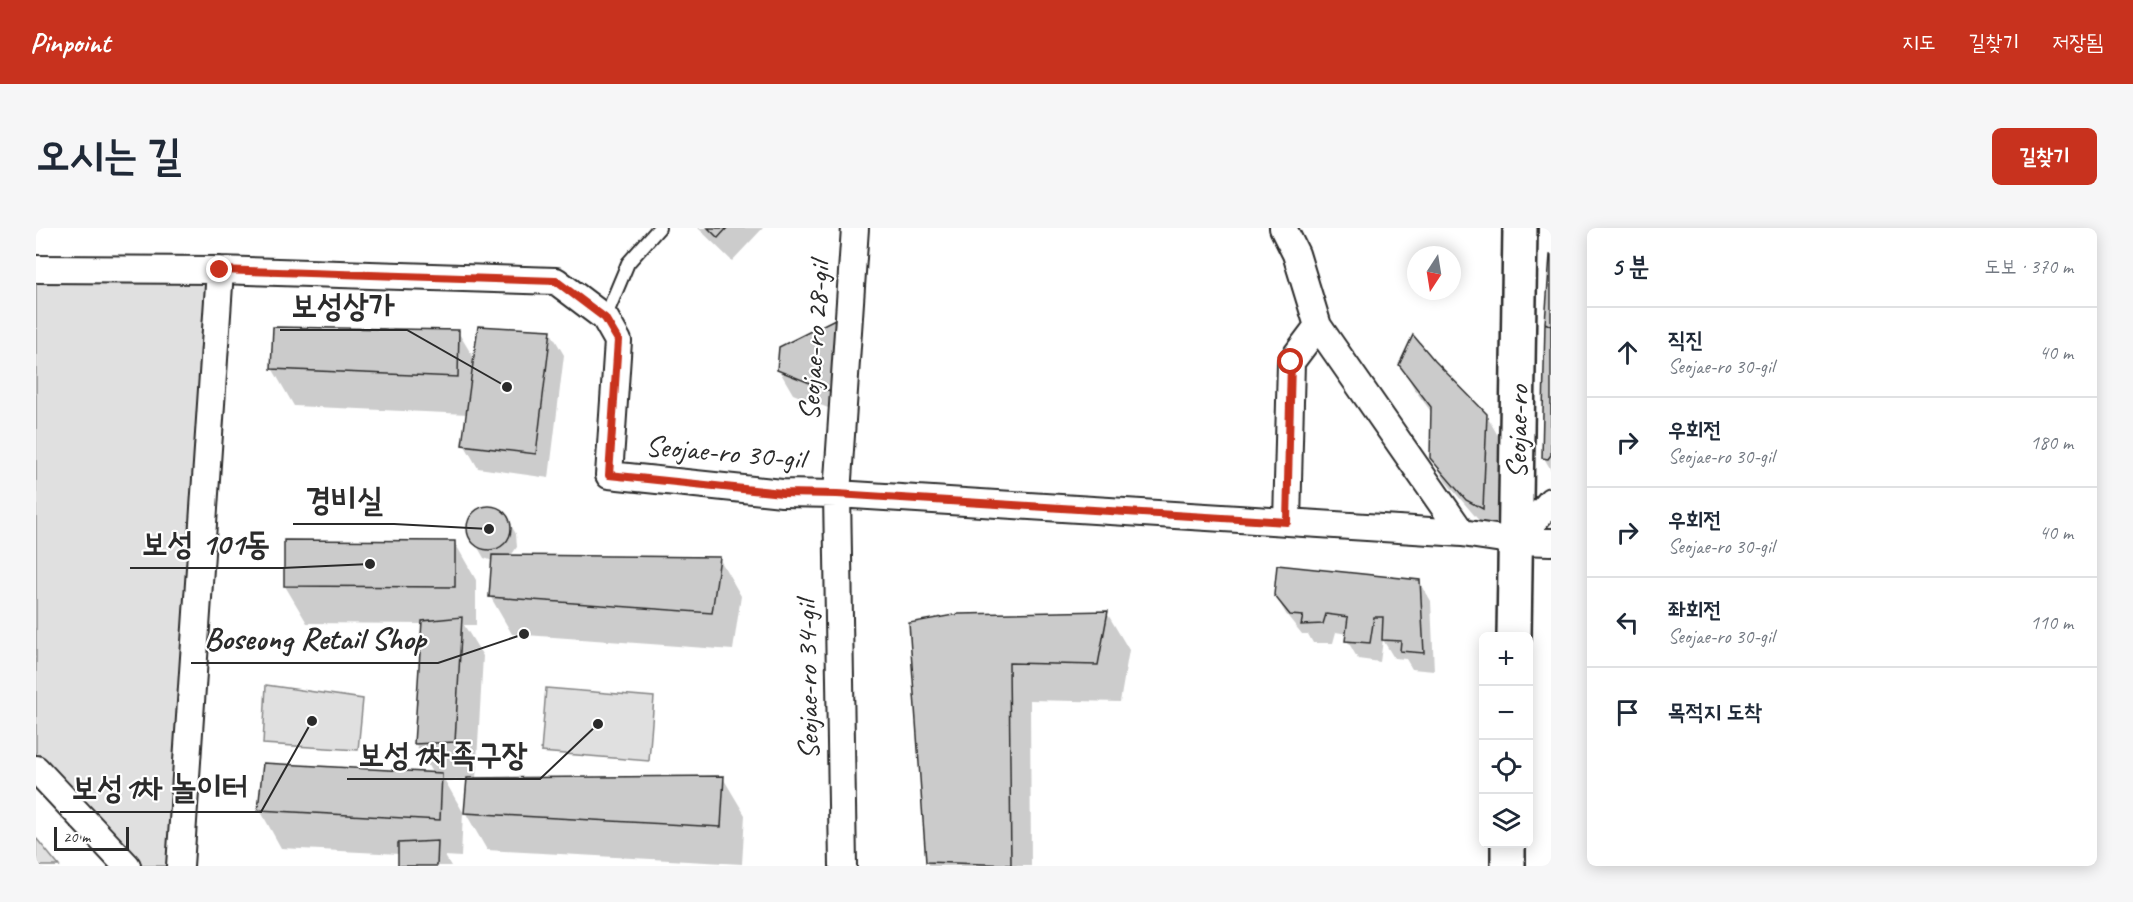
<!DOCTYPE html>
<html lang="ko">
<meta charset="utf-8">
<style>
body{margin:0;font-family:Caveat,"Poor Story",sans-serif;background:#f6f6f7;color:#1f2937}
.controls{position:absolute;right:18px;bottom:18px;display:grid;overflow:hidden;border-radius:9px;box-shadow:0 3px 15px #0003}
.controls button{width:54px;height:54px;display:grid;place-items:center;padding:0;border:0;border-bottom:2px solid #e0e1e3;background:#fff;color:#1f2937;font:30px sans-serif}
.compass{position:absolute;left:1371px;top:18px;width:54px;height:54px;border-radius:50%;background:#fff;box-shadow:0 3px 15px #0003;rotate:192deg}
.scale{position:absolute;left:18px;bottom:15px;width:75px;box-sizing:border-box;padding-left:6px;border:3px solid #2b2b2b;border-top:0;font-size:16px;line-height:21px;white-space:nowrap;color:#2b2b2b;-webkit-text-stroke:4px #fff;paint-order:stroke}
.stop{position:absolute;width:18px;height:18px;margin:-14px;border:4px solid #c8321e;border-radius:50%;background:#fff}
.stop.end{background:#c8321e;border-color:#fff;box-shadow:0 2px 6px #0008}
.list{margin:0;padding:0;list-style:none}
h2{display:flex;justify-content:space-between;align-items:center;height:78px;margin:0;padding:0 24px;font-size:26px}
h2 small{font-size:20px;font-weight:400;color:#747a83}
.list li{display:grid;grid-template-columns:39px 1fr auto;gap:18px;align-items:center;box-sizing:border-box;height:90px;padding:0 24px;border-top:2px solid #e0e1e3}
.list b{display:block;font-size:22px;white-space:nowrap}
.list p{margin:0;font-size:20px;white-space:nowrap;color:#747a83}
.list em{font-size:20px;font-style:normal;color:#747a83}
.icon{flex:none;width:33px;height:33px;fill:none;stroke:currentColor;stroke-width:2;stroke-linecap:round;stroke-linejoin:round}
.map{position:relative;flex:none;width:1515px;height:638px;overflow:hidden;border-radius:9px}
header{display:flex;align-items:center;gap:36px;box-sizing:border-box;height:84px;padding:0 30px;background:#c8321e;color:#fff}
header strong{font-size:28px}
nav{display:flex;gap:33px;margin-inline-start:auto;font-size:21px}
.intro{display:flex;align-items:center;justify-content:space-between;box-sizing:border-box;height:144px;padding:0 36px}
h1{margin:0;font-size:42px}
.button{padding:15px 27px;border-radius:9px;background:#c8321e;color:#fff;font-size:21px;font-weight:700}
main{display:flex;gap:36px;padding:0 36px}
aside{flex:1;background:#fff;border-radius:9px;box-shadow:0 3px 15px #0003}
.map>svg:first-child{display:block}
.green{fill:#e0e0e0;stroke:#868686;stroke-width:1.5}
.shadow{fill:#0003}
.building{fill:#cbcbcb;stroke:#2b2b2b;stroke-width:1.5}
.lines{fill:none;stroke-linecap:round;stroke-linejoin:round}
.service-casing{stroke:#2b2b2b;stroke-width:16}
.minor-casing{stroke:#2b2b2b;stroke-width:30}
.secondary-casing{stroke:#2b2b2b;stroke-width:38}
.service{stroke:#fff;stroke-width:12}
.minor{stroke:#fff;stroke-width:26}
.secondary{stroke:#fff;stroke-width:33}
.route{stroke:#c8321e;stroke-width:8}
.labels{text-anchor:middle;stroke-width:4.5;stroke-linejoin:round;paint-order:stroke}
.street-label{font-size:30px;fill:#2b2b2b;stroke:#fff}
.leader{fill:none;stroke:#2b2b2b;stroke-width:2}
.callout-dot{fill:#2b2b2b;stroke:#fff;stroke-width:2}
.callout-label{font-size:32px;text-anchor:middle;font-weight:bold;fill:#2b2b2b;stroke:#fff;stroke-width:4.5;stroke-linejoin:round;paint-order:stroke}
</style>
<header>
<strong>Pinpoint</strong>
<nav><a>지도</a><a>길찾기</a><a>저장됨</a></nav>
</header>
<div class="intro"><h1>오시는 길</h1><a class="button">길찾기</a></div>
<main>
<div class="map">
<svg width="1515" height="638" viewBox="0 0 1515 638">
<rect width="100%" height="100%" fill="#fff"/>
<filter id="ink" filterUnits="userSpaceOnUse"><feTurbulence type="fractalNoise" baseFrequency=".0167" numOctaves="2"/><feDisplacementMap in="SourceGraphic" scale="12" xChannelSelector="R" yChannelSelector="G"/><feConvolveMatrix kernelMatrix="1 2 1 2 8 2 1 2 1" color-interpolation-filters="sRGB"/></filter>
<g filter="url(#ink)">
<path class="green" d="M0,41L184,42L144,638H91L0,541Z
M230,457L327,471L322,522L227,516Z
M510,460L618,469L613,533L505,524Z
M0,610L23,638H0Z"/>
<path class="shadow" d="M662,0H727L696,33Z
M1515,30V242L1508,230Z
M800,92L812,188L757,166L743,142Z
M514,103L528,127L513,250L442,240L428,216L432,186L258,178L236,140L422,104L439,132Z
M1398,134L1450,187L1464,211L1460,303L1445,295L1410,254L1396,230V185L1379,162L1365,137Z
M450,279L463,282L472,292L480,306L481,319L474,329L683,330L705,368L697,422L476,406L454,368L457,333L448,330L433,304L434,291L444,281Z
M419,315L440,352V397H428L447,428L440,551L687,550L709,587L706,636L451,622L429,584L433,552L409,553L427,584L425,629L409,628L415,638H364V626L245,620L224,582L397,546L379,515L387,396L271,395L249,358Z
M1384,354L1395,373L1398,443L1376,441L1370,431L1358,430L1347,412L1344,434L1322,431L1311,412V406L1300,404L1297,415H1277L1272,406H1266L1250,386L1239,367Z
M1071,385L1093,422L1084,474L994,472L995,638H894L891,633L875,396Z"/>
<path class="building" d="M672,0H691L682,10Z
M1514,27H1515V98L1509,95Z
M801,90L799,165L741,142L743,119Z
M1509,95L1515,98V227L1512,231L1506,230Z
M442,98L515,102L500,226L426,217Z
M237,99L423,102L422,149L235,141Z
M1377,107L1399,133L1451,186L1447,281L1430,272L1394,230L1395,179L1363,137Z
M431 300a22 22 0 1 1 44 0a22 22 0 1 1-44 0Z
M248,312L419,313V359L248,358Z
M456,327L684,329L676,385L453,369Z
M1241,337L1384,352L1388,425L1364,423L1365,413L1346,412L1347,389H1338L1334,415L1309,413L1312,389L1290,386L1287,396L1265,397L1267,388L1254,387L1238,367Z
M1072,383L1062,437L973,435L975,637L890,634L873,395L923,386Z
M426,389L419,514L378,516L386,393Z
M227,535L406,545L404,592L222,582Z
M688,548L685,599L428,585L431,550Z
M402,613L401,638H362V615Z"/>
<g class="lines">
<defs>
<path id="service" d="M569,90L592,35L623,0"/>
<path id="minor" d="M1247,0L1260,26L1282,98L1426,305
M0,41L184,42L520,53L569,90L582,113L573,247L746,265L801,266L1426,305L1480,313L1515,314
M1251,294L1255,134L1282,98
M1480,313L1515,273
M0,541L91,638
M144,638L184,42
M807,638L801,266L819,0"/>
<path id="secondary" d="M1478,409L1484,0
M1472,638V616"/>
</defs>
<use href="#service" class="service-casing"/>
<use href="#minor" class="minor-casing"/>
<use href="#secondary" class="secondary-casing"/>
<use href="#service" class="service"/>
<use href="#minor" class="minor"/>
<use href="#secondary" class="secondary"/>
</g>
</g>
<g class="lines" filter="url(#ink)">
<path class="route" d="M184,42L520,53L569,90L582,112L573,247L746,265L801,266L1251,294L1255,134"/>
</g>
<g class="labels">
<g class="street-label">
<text transform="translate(778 113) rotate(-86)" y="10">Seojae-ro 28-gil</text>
<text transform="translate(1481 204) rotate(-89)" y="10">Seojae-ro</text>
<text transform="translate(689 224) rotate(5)" y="10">Seojae-ro 30-gil</text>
<text transform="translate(771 452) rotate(-91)" y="10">Seojae-ro 34-gil</text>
</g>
</g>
<path class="leader" d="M471 159L371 102H244M453 301L358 296H257M334 336L246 340H94M488 406L402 435H155M562 496L504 551H311M276 493L225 584H24"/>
<g class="callout-dot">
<circle cx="471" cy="159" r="6"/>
<circle cx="453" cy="301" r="6"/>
<circle cx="334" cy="336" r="6"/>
<circle cx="488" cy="406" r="6"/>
<circle cx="562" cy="496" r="6"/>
<circle cx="276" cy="493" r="6"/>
</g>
<g class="callout-label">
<text x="307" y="88">보성상가</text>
<text x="308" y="282">경비실</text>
<text x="170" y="326">보성 101동</text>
<text x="279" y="421">Boseong Retail Shop</text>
<text x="407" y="537">보성1차족구장</text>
<text x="124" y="570">보성1차 놀이터</text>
</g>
</svg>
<div class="controls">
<button>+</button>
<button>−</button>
<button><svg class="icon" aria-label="locate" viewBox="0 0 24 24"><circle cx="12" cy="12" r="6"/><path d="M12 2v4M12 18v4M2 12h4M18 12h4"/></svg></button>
<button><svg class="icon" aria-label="layers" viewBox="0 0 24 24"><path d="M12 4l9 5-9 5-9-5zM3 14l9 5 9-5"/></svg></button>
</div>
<svg class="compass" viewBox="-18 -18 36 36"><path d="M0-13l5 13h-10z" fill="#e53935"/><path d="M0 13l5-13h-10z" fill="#747a83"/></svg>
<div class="scale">20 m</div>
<div class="stop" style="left:1255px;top:134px"></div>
<div class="stop end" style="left:184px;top:42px"></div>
</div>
<aside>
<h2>5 분<small>도보 · 370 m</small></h2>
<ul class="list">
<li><svg class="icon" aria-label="ahead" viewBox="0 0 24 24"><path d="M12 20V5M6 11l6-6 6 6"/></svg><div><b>직진</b><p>Seojae-ro 30-gil</p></div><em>40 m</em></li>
<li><svg class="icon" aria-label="right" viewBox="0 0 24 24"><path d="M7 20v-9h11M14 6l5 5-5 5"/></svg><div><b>우회전</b><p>Seojae-ro 30-gil</p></div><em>180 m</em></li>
<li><svg class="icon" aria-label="right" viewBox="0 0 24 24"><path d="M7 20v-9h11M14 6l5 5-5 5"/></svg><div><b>우회전</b><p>Seojae-ro 30-gil</p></div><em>40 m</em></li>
<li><svg class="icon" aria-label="left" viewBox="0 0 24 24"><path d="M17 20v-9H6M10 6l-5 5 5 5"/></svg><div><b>좌회전</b><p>Seojae-ro 30-gil</p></div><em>110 m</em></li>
<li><svg class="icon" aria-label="arrive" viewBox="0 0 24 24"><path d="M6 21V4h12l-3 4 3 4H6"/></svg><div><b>목적지 도착</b></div></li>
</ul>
</aside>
</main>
